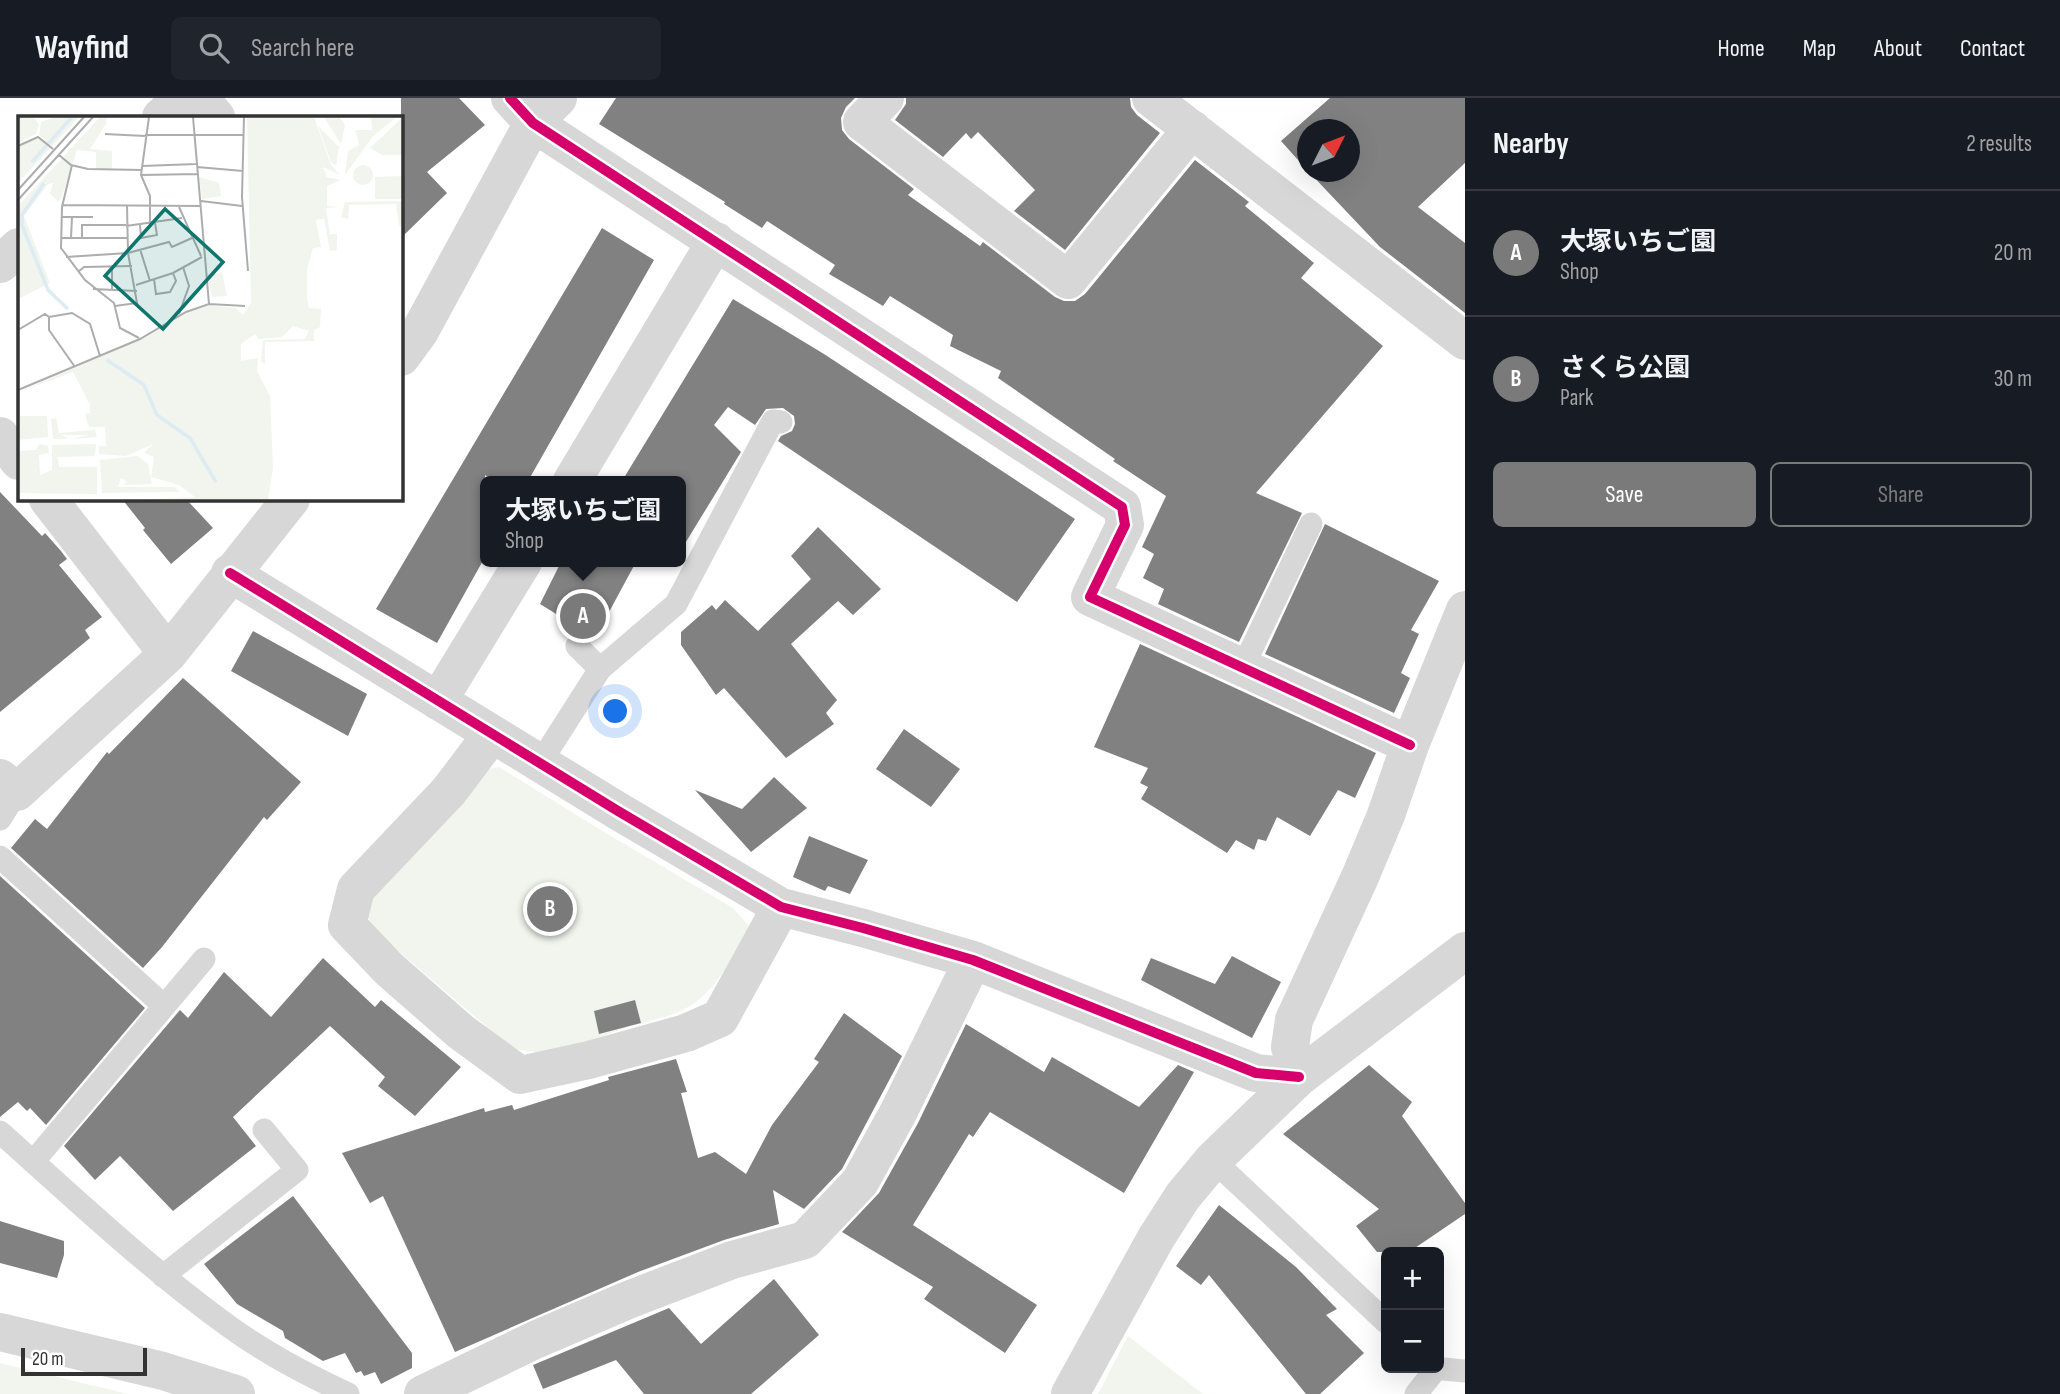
<!DOCTYPE html>
<html lang="en">
<head>
<meta charset="utf-8">
<style>
	:root { --surface:#171b24; --page:#20242c; --text:#f1f3f6; --muted:#9ea1a6; --line:#363941; --accent:#7a7a7a }
	body { margin:0; font-family:"Sofia Sans Condensed","Noto Sans JP",sans-serif; background:var(--page); color:var(--text) }
	.controls { position:absolute; right:21px; bottom:21px; display:grid; overflow:hidden; border-radius:10px; box-shadow:0 7px 28px #0002 }
	.controls button { width:63px; height:63px; display:grid; place-items:center; padding:0; border:0; border-bottom:2px solid var(--line); background:var(--surface); color:var(--text); font:35px sans-serif }
	.compass { position:absolute; left:1297px; top:21px; width:63px; height:63px; border-radius:50%; background:var(--surface); box-shadow:0 7px 28px #0002; rotate:48deg }
	.scale { position:absolute; left:21px; bottom:18px; width:126px; box-sizing:border-box; padding-left:7px; border:4px solid #333; border-top:0; font-size:19px; line-height:24px; white-space:nowrap; color:#333; -webkit-text-stroke:5px #fff; paint-order:stroke }
	.you { position:absolute; left:616px; top:614px; width:24px; height:24px; margin:-18px; border:5px solid #fff; border-radius:50%; background:#1a73e8; box-shadow:0 0 0 10px #1a73e833 }
	.badge { display:grid; place-items:center; width:46px; height:46px; border-radius:50%; background:var(--accent); color:#fff; font-size:23px; font-weight:700 }
	.pin { position:absolute; translate:-50% -50%; border:4px solid #fff; box-shadow:0 2px 7px #0006 }
	.popup { position:absolute; left:480px; top:378px; width:206px; height:91px; box-sizing:border-box; display:grid; place-content:center; border-radius:10px; background:var(--surface); filter:drop-shadow(0 2px 5px #0005); font-size:23px; white-space:nowrap; color:var(--muted) }
	.popup b { font-size:26px; color:var(--text) }
	.popup::after { content:''; position:absolute; left:50%; top:100%; margin-left:-14px; border:14px solid transparent; border-top-color:var(--surface) }
	.list { margin:0; padding:0; list-style:none }
	h2 { display:flex; justify-content:space-between; align-items:center; height:91px; margin:0; padding:0 28px; font-size:30px }
	h2 small { font-size:23px; font-weight:400; color:var(--muted) }
	.list li { display:grid; grid-template-columns:46px 1fr auto; gap:21px; align-items:center; box-sizing:border-box; height:126px; padding:0 28px; border-top:2px solid var(--line) }
	.list b { display:block; font-size:26px; white-space:nowrap }
	.list p { margin:0; font-size:23px; white-space:nowrap; color:var(--muted) }
	.list em { font-size:23px; font-style:normal; color:var(--muted) }
	.actions { display:flex; gap:14px; padding:21px 28px }
	.actions a { flex:1; padding:16px 0; border:2px solid var(--accent); border-radius:10px; text-align:center; font-size:24px; color:var(--accent) }
	.actions .main { background:var(--accent); color:#fff }
	.icon { flex:none; width:38px; height:38px; fill:none; stroke:currentColor; stroke-width:2; stroke-linecap:round; stroke-linejoin:round }
	.map { position:relative; flex:none; width:1465px; height:1296px; overflow:hidden }
	header { display:flex; align-items:center; gap:42px; box-sizing:border-box; height:98px; padding:0 35px; background:var(--surface); border-bottom:2px solid var(--line) }
	header strong { font-size:33px }
	nav { display:flex; gap:38px; margin-inline-start:auto; font-size:24px }
	.search { width:490px; height:63px; background:var(--page); display:flex; align-items:center; gap:18px; box-sizing:border-box; padding:0 24px; border-radius:10px; color:var(--muted); font-size:26px }
	main { display:flex }
	aside { flex:1; background:var(--surface) }
	.map>svg:first-child { display:block }
	.green { fill:#f1f5ed }
	.building { fill:#818181 }
	.lines { fill:none; stroke-linecap:round; stroke-linejoin:round }
	.service { stroke:#d7d7d7; stroke-width:23 }
	.minor { stroke:#d7d7d7; stroke-width:38 }
	.tertiary { stroke:#d7d7d7; stroke-width:38 }
	.cycleway-casing { stroke:#fff; stroke-width:15 }
	.cycleway { stroke:#d6006c; stroke-width:10 }
	.inset-river { fill:none; stroke:#ddebf3; stroke-width:3.5 }
	.inset-road { fill:none; stroke:#adadad; stroke-width:2 }
	.view { fill:#0f766e; fill-opacity:0.15; stroke:#0f766e; stroke-width:3.5 }
	.inset-edge { fill:none; stroke:#333; stroke-width:3.5 }
</style>
</head>
<body>
<header>
<strong>Wayfind</strong>
<div class="search"><svg class="icon" aria-label="search" viewBox="0 0 24 24"><circle cx="10" cy="10" r="6"/><path d="M15 15l6 6"/></svg>Search here</div>
<nav><a>Home</a><a>Map</a><a>About</a><a>Contact</a></nav>
</header>
<main>
<div class="map">
<svg width="1465" height="1296" viewBox="0 0 1465 1296">
	<rect width="100%" height="100%" fill="#fff"/>
	<path class="green" d="M 499,669 L 599,731 L 733,810 L 749,828 C 735,855 722,883 697,903 C 677,919 652,921 628,929 C 604,937 580,948 556,953 C 542,956 528,953 513,951 L 371,830 L 366,812 L 369,799 L 484,672 Z
		M 1128,1238 L 1203,1296 L 1098,1296 Z
		M 0,1265 L 128,1296 L 0,1296 Z"/>
	<path class="building" d="M 401,0 L 459,0 L 485,27 L 427,74 L 447,95 L 401,140 Z
		M 616,0 L 855,0 L 846,9 L 841,20 L 842,32 L 849,41 L 914,91 L 908,97 L 980,148 L 983,144 L 1055,199 L 1064,203 L 1075,203 L 1085,196 L 1195,62 L 1249,104 L 1245,108 L 1314,165 L 1301,180 L 1383,248 L 1256,395 L 1302,415 L 1239,544 L 1158,506 L 1164,491 L 1143,480 L 1154,456 L 1142,449 L 1166,398 L 1113,363 L 1115,361 L 998,280 L 1001,273 L 950,248 L 953,237 L 890,198 L 883,208 L 853,190 L 829,176 L 835,167 L 767,123 L 762,130 L 724,106 L 725,104 L 599,26 Z
		M 906,0 L 1130,0 L 1131,9 L 1137,17 L 1160,35 L 1065,152 L 1014,113 L 1035,92 L 978,34 L 971,41 L 966,35 L 943,59 L 895,22 L 906,6 Z
		M 1330,0 L 1465,0 L 1465,65 L 1418,109 L 1465,145 L 1465,215 L 1380,149 L 1309,74 L 1349,74 L 1349,32 L 1307,32 L 1307,72 L 1281,43 Z
		M 602,130 L 654,162 L 528,383 L 495,383 L 485,377 L 485,459 L 437,545 L 376,511 Z
		M 733,201 L 824,256 L 1075,421 L 1017,504 L 778,343 L 781,338 L 792,333 L 795,326 L 794,318 L 783,310 L 766,311 L 755,327 L 728,309 L 714,327 L 741,354 L 681,452 L 681,383 L 622,383 Z
		M 0,394 L 42,438 L 45,435 L 61,453 L 67,461 L 59,467 L 102,519 L 85,532 L 90,540 L 0,614 Z
		M 122,401 L 186,401 L 213,430 L 171,466 L 143,432 L 145,430 Z
		M 1325,426 L 1439,483 L 1411,532 L 1419,536 L 1401,575 L 1410,580 L 1394,615 L 1265,556 Z
		M 818,429 L 881,491 L 853,517 L 838,503 L 791,546 L 837,602 L 826,615 L 834,626 L 786,660 L 724,590 L 716,597 L 681,547 L 681,534 L 712,507 L 716,512 L 725,502 L 758,533 L 811,481 L 791,458 Z
		M 561,464 L 636,464 L 595,540 L 540,506 Z
		M 253,533 L 367,596 L 348,638 L 231,573 Z
		M 1140,546 L 1376,655 L 1355,700 L 1338,692 L 1310,738 L 1277,719 L 1266,743 L 1258,741 L 1254,752 L 1236,742 L 1227,755 L 1141,701 L 1148,689 L 1140,685 L 1148,670 L 1094,649 Z
		M 183,580 L 301,684 L 267,722 L 264,719 L 162,849 L 143,870 L 11,750 L 35,721 L 47,731 L 107,654 L 109,656 Z
		M 904,631 L 960,671 L 931,709 L 876,671 Z
		M 774,679 L 807,710 L 751,754 L 695,692 L 742,711 Z
		M 809,738 L 868,762 L 850,796 L 828,788 L 825,793 L 793,779 Z
		M 0,778 L 145,910 L 46,1027 L 30,1010 L 27,1013 L 18,1004 L 0,1019 Z
		M 1232,858 L 1281,884 L 1252,940 L 1141,882 L 1151,860 L 1215,886 Z
		M 323,860 L 375,909 L 381,902 L 461,969 L 415,1018 L 378,988 L 385,979 L 330,928 L 233,1019 L 256,1048 L 173,1113 L 120,1058 L 95,1082 L 64,1048 L 180,912 L 188,920 L 224,874 L 271,919 Z
		M 635,902 L 641,925 L 599,936 L 594,913 Z
		M 844,915 L 902,958 L 842,1071 L 804,1111 L 773,1092 L 779,1126 L 724,1142 L 638,1174 L 455,1254 L 383,1098 L 370,1105 L 342,1055 L 484,1010 L 485,1014 L 512,1007 L 514,1012 L 609,982 L 608,979 L 676,961 L 687,994 L 681,995 L 698,1060 L 715,1054 L 746,1076 L 772,1027 L 819,964 L 814,961 Z
		M 966,926 L 1044,974 L 1052,959 L 1139,1009 L 1178,967 L 1194,974 L 1124,1095 L 990,1014 L 973,1039 L 969,1036 L 913,1127 L 1037,1207 L 1005,1255 L 924,1201 L 933,1189 L 842,1134 L 879,1095 L 918,1025 Z
		M 1369,967 L 1412,1004 L 1402,1018 L 1465,1105 L 1465,1116 L 1409,1154 L 1377,1154 L 1356,1128 L 1379,1111 L 1283,1036 Z
		M 293,1098 L 412,1255 L 412,1270 L 381,1286 L 375,1274 L 364,1278 L 361,1273 L 356,1275 L 345,1255 L 323,1263 L 285,1240 L 283,1233 L 237,1206 L 204,1166 Z
		M 1219,1107 L 1296,1169 L 1337,1211 L 1326,1217 L 1364,1255 L 1320,1296 L 1306,1296 L 1209,1177 L 1201,1187 L 1176,1168 Z
		M 0,1123 L 64,1143 L 64,1157 L 57,1180 L 0,1165 Z
		M 774,1181 L 819,1237 L 751,1296 L 644,1296 L 616,1262 L 543,1291 L 533,1267 L 669,1210 L 701,1246 Z"/>
	<g class="lines">
		<path class="service" d="M 1243,569 L 1311,426
			M 600,571 L 676,506 L 773,323 L 781,324
			M 540,665 L 600,571 L 577,548
			M 0,721 L 17,694
			M 0,759 L 164,908
			M 0,1034 C 74,1100 147,1169 227,1227 C 265,1255 306,1276 348,1296
			M 1213,1062 L 1386,1224
			M 33,1064 L 204,861
			M 163,1178 L 297,1072 L 264,1032
			M 1433,1270 L 1465,1273
			M 1416,1296 L 1435,1272"/>
		<path class="minor" d="M 200,0 L 216,19
			M 510,0 L 533,25 L 1122,409 L 1125,427 L 1090,499 L 1410,647
			M 885,0 L 862,24 L 1068,182 L 1192,31
			M 1151,0 L 1465,243
			M 161,19 L 182,0
			M 0,166 L 19,149
			M 401,259 L 420,233 L 533,25 L 558,0
			M 0,338 L 19,363
			M 572,383 L 716,143
			M 48,401 L 168,556
			M 230,475 L 618,713 L 781,809 L 863,830 L 973,862 L 1256,975 L 1299,979 L 1290,949 L 1294,922 L 1360,779 L 1386,717 L 1410,647 L 1465,512
			M 438,603 L 523,464
			M 492,636 L 449,693 L 356,791 L 347,827 L 389,871 L 461,934 L 520,977 L 589,962 L 686,935 L 720,920 L 781,809
			M 0,680 L 17,694 L 168,556 L 291,401
			M 423,1296 L 535,1242 L 628,1202 L 732,1162 L 805,1142 L 860,1084 L 898,1015 L 973,862"/>
		<path class="tertiary" d="M 0,1234 L 163,1273 L 236,1296
			M 1070,1296 L 1156,1140 L 1183,1098 L 1213,1062 L 1299,979 L 1465,853"/>
		<defs>
			<path id="cycleway" d="M 510,0 L 533,25 L 1122,409 L 1125,427 L 1090,499 L 1410,647
				M 230,475 L 618,713 L 781,809 L 863,830 L 973,862 L 1256,975 L 1299,979"/>
		</defs>
		<use href="#cycleway" class="cycleway-casing"/>
		<use href="#cycleway" class="cycleway"/>
	</g>
	<g transform="translate(18 18)">
		<rect width="385" height="385" fill="#fff"/>
		<path d="M 0,1 L 16,1 L 21,9 L 18,18 L 0,27 ZM 37,1 L 61,1 L 0,67 L 0,31 L 17,23 L 27,24 L 21,19 L 23,6 ZM 82,1 L 89,1 L 88,8 L 72,33 L 94,35 L 94,54 L 78,53 L 78,36 L 59,34 L 43,83 L 40,86 L 32,77 L 35,67 L 30,68 L 6,100 L 32,167 L 0,183 L 0,90 ZM 229,1 L 296,1 L 313,49 L 322,59 L 305,51 L 309,61 L 323,64 L 309,70 L 309,90 L 321,91 L 308,92 L 312,118 L 319,118 L 319,134 L 312,135 L 306,103 L 298,104 L 303,131 L 295,132 L 289,153 L 289,183 L 291,192 L 303,193 L 302,211 L 296,214 L 296,225 L 247,226 L 247,249 L 243,245 L 245,224 L 287,223 L 291,215 L 275,210 L 264,221 L 241,223 L 237,218 L 223,228 L 223,245 L 240,242 L 239,255 L 252,280 L 255,352 L 250,384 L 118,384 L 177,381 L 161,369 L 133,361 L 136,341 L 126,337 L 135,328 L 108,340 L 81,338 L 81,330 L 88,330 L 87,311 L 71,311 L 67,298 L 60,299 L 72,297 L 72,289 L 55,256 L 0,276 L 127,222 L 168,197 L 192,189 L 218,192 L 225,199 L 233,187 ZM 306,1 L 321,1 L 327,9 L 323,28 ZM 353,1 L 379,1 L 355,20 L 327,59 L 330,35 L 341,29 L 337,14 L 354,14 ZM 385,1 L 385,39 L 364,39 L 352,32 ZM 300,10 L 321,31 L 318,50 L 313,46 ZM335 59a10 10 0 1 1 20 0a10 10 0 1 1-20 0ZM 385,60 L 385,83 L 357,83 L 357,61 ZM 181,61 L 201,67 L 203,80 L 184,83 ZM 385,85 L 385,110 L 381,110 L 378,88 L 331,89 L 330,103 L 323,101 L 327,86 ZM 204,156 L 209,180 L 194,181 L 189,159 ZM 0,300 L 29,300 L 30,321 L 0,324 ZM 38,302 L 41,317 L 77,314 L 79,321 L 53,323 L 70,319 L 44,319 L 50,323 L 35,323 L 33,303 ZM 21,328 L 30,330 L 31,337 L 21,339 L 22,359 L 34,354 L 34,329 L 78,328 L 77,340 L 40,341 L 41,351 L 79,351 L 79,378 L 0,377 L 0,335 L 18,334 ZM 120,340 L 130,348 L 134,368 L 106,369 L 109,366 L 103,362 L 100,371 L 157,371 L 162,376 L 84,377 L 82,344 Z" fill="#f1f5ed"/>
		<path class="inset-river" d="M 14,46 L 54,1M 26,67 L 4,99 L 4,109 L 30,174 L 50,193M 89,244 L 126,269 L 139,299 L 172,322 L 198,366"/>
		<path class="inset-road" d="M 131,1 L 123,59 L 132,80 L 132,108M 175,1 L 191,188M 226,1 L 224,81 L 230,155M 87,18 L 127,20M 127,19 L 226,19M 0,30 L 20,21 L 35,33M 41,39 L 53,49 L 70,53 L 124,54M 54,49 L 44,91 L 43,132 L 67,164 L 96,187 L 102,212 L 121,222M 124,50 L 178,48M 179,51 L 225,55M 123,59 L 180,58M 0,74 L 66,1M 0,84 L 75,1M 183,85 L 224,90M 45,89 L 183,90M 161,91 L 183,140M 44,101 L 75,101M 122,109 L 123,122 L 139,119 L 137,107M 108,110 L 164,102M 43,122 L 109,122M 53,122 L 54,101M 64,122 L 64,109 L 108,109M 122,133 L 132,165M 48,141 L 110,137 L 151,126 L 154,131 L 174,122M 94,151 L 94,173M 60,156 L 66,151 L 114,150M 136,163 L 138,178 L 152,176 L 158,165 L 155,157M 118,169 L 155,157 L 184,141M 75,173 L 119,175M 97,190 L 119,187 L 110,137 L 109,89M 161,198 L 171,170 L 165,151M 31,201 L 31,214 L 57,251M 0,214 L 27,198 L 31,201 L 54,197 L 72,208 L 82,240M 0,274 L 122,223 L 168,196 L 191,188 L 227,190"/>
		<path class="view" d="M 147,93 L 205,146 L 145,213 L 87,160 Z"/>
		<rect width="385" height="385" class="inset-edge"/>
	</g>
</svg>
<div class="controls">
<button>+</button>
<button>−</button>
</div>
<svg class="compass" viewBox="-18 -18 36 36"><path d="M0-13l5 13h-10z" fill="#e53935"/><path d="M0 13l5-13h-10z" fill="#9ea1a6"/></svg>
<div class="scale">20 m</div>
<div class="you"></div>
<div class="pin badge" style="left:583px;top:518px">A</div>
<div class="popup"><b>大塚いちご園</b>Shop</div>
<div class="pin badge" style="left:550px;top:811px">B</div>
</div>
<aside>
<h2>Nearby<small>2 results</small></h2>
<ul class="list">
<li><span class="badge">A</span><div><b>大塚いちご園</b><p>Shop</p></div><em>20 m</em></li>
<li><span class="badge">B</span><div><b>さくら公園</b><p>Park</p></div><em>30 m</em></li>
</ul>
<div class="actions"><a class="main">Save</a><a>Share</a></div>
</aside>
</main>
</body>
</html>
